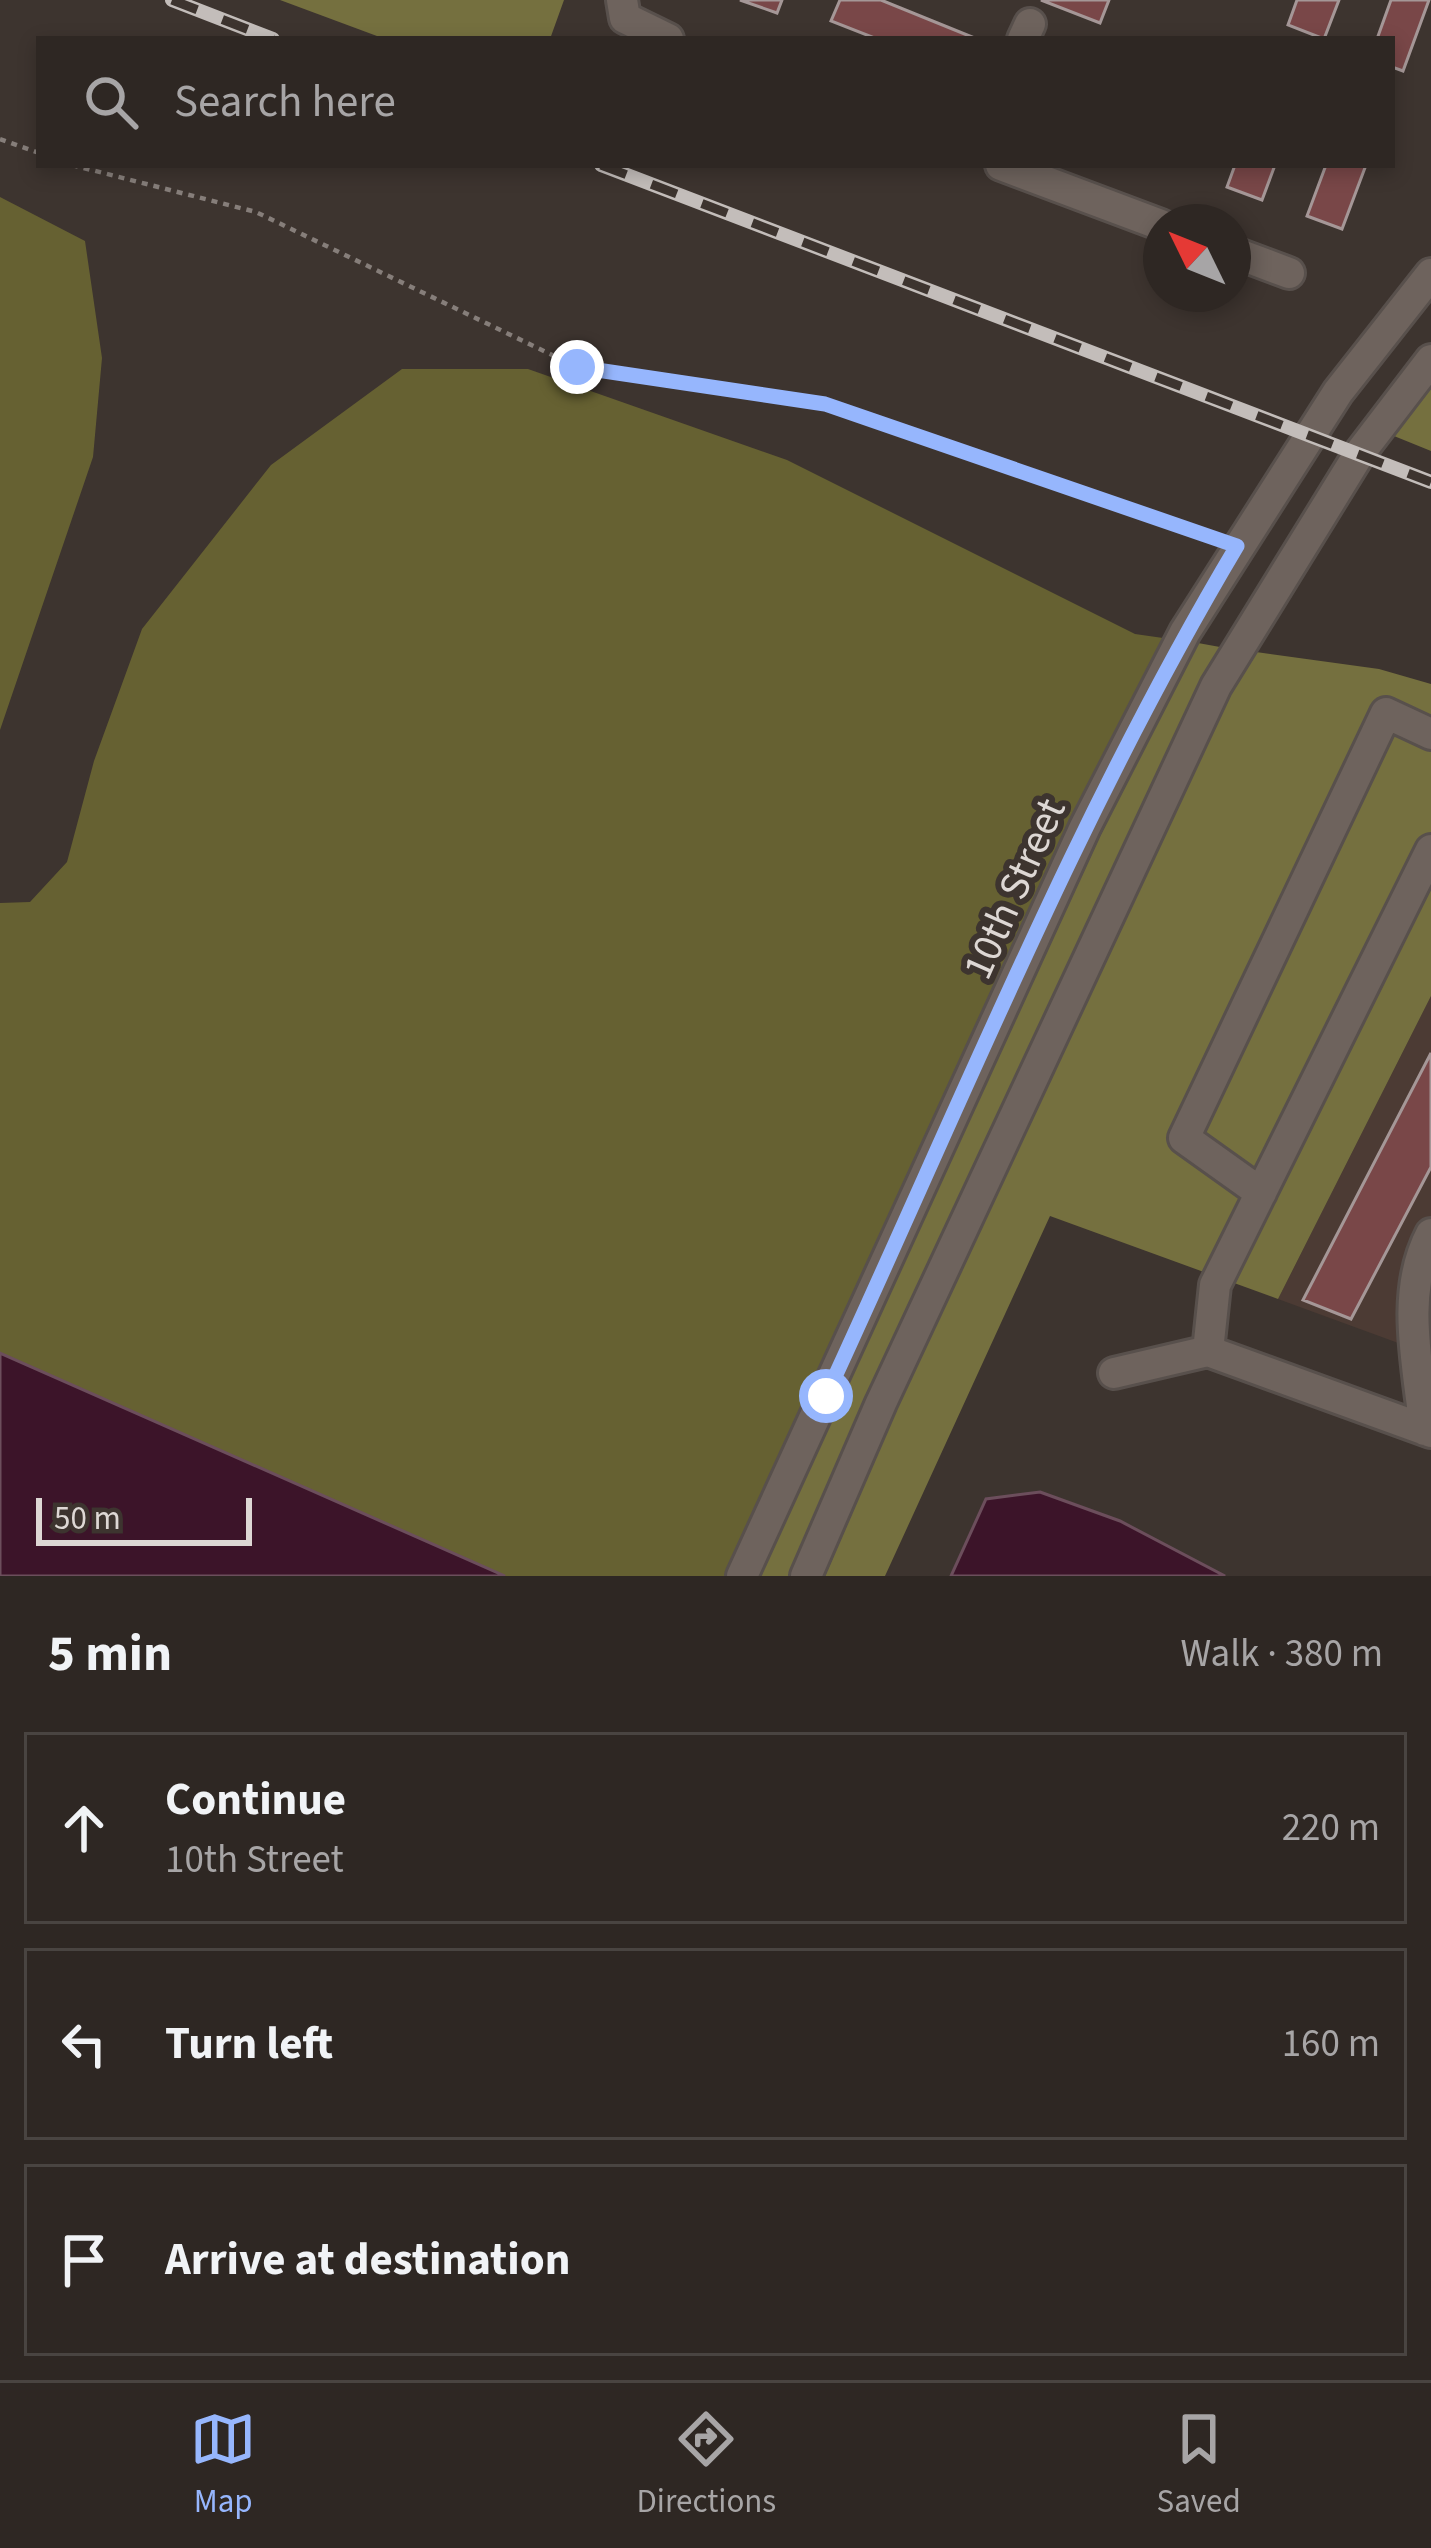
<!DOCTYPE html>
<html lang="en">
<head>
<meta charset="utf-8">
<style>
	:root { --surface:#2e2723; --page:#362f2b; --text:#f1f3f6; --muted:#a7a5a6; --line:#494441; --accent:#96b6fd }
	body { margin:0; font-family:"Source Sans 3",sans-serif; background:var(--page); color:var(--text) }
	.compass { position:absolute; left:1143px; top:204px; width:108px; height:108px; border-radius:50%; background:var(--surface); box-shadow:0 6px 18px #0003; rotate:313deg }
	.scale { position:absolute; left:36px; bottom:30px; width:216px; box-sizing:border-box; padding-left:12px; border:6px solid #ddd7d4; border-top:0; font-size:33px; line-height:42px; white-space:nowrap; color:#ddd7d4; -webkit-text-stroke:9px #3d342f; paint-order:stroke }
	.stop { position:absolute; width:36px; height:36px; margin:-27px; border:9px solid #96b6fd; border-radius:50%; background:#fff }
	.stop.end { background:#96b6fd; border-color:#fff; box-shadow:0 3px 12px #0008 }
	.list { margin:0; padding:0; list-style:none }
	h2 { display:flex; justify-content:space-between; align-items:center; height:156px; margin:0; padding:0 48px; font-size:51px }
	h2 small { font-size:39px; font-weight:400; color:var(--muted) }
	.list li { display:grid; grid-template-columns:78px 1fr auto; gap:36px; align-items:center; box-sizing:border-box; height:192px; margin:0 24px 24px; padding:0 24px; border:3px solid var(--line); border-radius:0px }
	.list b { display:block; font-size:45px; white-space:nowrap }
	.list p { margin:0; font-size:39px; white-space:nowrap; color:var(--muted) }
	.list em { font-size:39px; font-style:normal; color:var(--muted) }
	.icon { flex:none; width:66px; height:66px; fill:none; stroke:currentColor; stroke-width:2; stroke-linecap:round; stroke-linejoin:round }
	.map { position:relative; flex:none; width:1431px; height:1576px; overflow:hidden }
	.search { position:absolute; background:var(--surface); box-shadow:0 6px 18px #0003; left:36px; right:36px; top:36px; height:132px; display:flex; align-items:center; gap:30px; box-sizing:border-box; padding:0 42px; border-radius:0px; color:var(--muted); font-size:45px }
	.sheet { height:804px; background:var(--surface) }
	nav { display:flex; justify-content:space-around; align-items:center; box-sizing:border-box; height:168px; border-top:3px solid var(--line); background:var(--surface); font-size:33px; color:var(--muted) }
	nav a { display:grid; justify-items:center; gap:6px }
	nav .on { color:var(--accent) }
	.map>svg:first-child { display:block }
	.built { fill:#4c3b34 }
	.green { fill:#666132 }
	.forest { fill:#75703f }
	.water { fill:#3c1429; stroke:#6c4e5c; stroke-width:3 }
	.building { fill:#794748; stroke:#a59797; stroke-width:3 }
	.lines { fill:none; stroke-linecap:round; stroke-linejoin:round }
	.minor-casing { stroke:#58504c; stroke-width:36 }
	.path { stroke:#867e7a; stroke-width:4.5; stroke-dasharray:6 6; stroke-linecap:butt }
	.minor { stroke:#6e635d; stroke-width:30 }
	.rail-casing { stroke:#c3bdba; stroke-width:14 }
	.rail { stroke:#3d342f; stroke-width:9; stroke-dasharray:27; stroke-linecap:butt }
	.route { stroke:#96b6fd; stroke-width:15 }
	.labels { text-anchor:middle; stroke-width:12; stroke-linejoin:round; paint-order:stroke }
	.street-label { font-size:42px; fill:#ddd7d4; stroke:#3d342f }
</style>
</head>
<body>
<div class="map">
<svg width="1431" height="1576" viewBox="0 0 1431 1576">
	<rect width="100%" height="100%" fill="#3d342f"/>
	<path class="built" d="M 1431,996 L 1431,1355 L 1278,1299 Z"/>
	<path class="green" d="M 0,197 L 85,241 L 102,358 L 93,457 L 0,730 Z
		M 402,369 L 528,369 L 787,460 L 1135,634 L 1163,638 L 1070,820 L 724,1576 L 505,1576 L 0,1353 L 0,903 L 30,902 L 67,862 L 94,761 L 142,629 L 271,465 Z"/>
	<path class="forest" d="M 280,0 L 564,0 L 550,39 L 385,39 Z
		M 1431,387 L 1431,451 L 1394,436 Z
		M 1198,643 L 1220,647 L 873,1381 L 788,1576 L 760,1576 L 1100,836 Z
		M 1256,652 L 1379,669 L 1431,684 L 1431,996 L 1278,1299 L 1050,1216 L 885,1576 L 825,1576 L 896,1411 L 1230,695 Z"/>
	<path class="water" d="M 0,1353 L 505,1576 L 0,1576 Z
		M 1040,1492 L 1120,1521 L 1225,1576 L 951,1576 L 986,1499 Z"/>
	<path class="building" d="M 740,0 L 782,0 L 777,13 Z
		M 840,0 L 881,0 L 977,39 L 877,39 L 831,21 Z
		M 1041,0 L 1109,0 L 1100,23 Z
		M 1297,0 L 1339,0 L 1324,39 L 1288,25 Z
		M 1391,0 L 1429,0 L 1403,71 L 1392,67 L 1392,39 L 1377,39 Z
		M 1235,165 L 1275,165 L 1262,200 L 1227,187 Z
		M 1326,165 L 1366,165 L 1342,229 L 1307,216 Z
		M 1431,1053 L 1431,1167 L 1351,1319 L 1303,1300 Z"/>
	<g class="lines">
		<defs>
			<path id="minor" d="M 622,0 L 625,18 L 668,39
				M 1023,39 L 1030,24
				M 1001,165 L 1161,225
				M 1233,252 L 1289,273
				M 1261,1193 L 1184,1138 L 1386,713 L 1431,734
				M 1208,1351 L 1215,1285 L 1431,850
				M 1114,1373 L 1208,1351 L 1431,1432
				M 1425,1430 C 1418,1365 1400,1293 1431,1234
				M 742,1576 L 1085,827 L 1185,632 L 1338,392 L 1431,274
				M 806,1576 L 881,1403 L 1216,686 L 1359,454 L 1431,360"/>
		</defs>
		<use href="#minor" class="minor-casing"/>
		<path class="path" d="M 0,139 L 39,153
			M 72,165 L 256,212 L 577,367 L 825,404 L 1212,535"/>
		<use href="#minor" class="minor"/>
		<defs>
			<path id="rail" d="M 172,0 L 273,39
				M 601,165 L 1431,482"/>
		</defs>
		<use href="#rail" class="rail-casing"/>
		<use href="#rail" class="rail"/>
	</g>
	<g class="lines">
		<path class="route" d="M 577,367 L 825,404 L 1237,546 C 1076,816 958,1111 826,1396"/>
	</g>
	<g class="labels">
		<g class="street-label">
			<text transform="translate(1013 888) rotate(-66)" y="15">10th Street</text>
		</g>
	</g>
</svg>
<svg class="compass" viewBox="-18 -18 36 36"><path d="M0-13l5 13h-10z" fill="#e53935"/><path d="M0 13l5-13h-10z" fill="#a7a5a6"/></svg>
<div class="scale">50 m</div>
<div class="stop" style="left:826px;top:1396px"></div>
<div class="stop end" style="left:577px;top:367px"></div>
<div class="search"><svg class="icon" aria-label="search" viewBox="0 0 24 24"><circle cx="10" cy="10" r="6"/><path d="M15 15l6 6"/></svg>Search here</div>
</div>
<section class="sheet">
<h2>5 min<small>Walk · 380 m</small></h2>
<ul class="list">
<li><svg class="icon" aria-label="ahead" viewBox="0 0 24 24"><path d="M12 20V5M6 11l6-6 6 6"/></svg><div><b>Continue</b><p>10th Street</p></div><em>220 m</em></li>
<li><svg class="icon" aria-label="left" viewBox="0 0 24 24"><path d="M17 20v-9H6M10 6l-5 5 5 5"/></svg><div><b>Turn left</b></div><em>160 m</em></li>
<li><svg class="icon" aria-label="arrive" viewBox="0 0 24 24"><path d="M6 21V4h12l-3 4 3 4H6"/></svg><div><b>Arrive at destination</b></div></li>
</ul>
</section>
<nav>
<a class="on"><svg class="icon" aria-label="map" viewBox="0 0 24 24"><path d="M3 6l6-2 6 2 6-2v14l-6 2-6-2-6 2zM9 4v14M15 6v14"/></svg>Map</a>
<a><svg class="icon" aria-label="directions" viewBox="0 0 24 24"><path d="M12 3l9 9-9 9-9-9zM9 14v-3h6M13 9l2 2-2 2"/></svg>Directions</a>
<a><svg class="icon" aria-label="saved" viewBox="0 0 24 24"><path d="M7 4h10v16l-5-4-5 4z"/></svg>Saved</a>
</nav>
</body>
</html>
